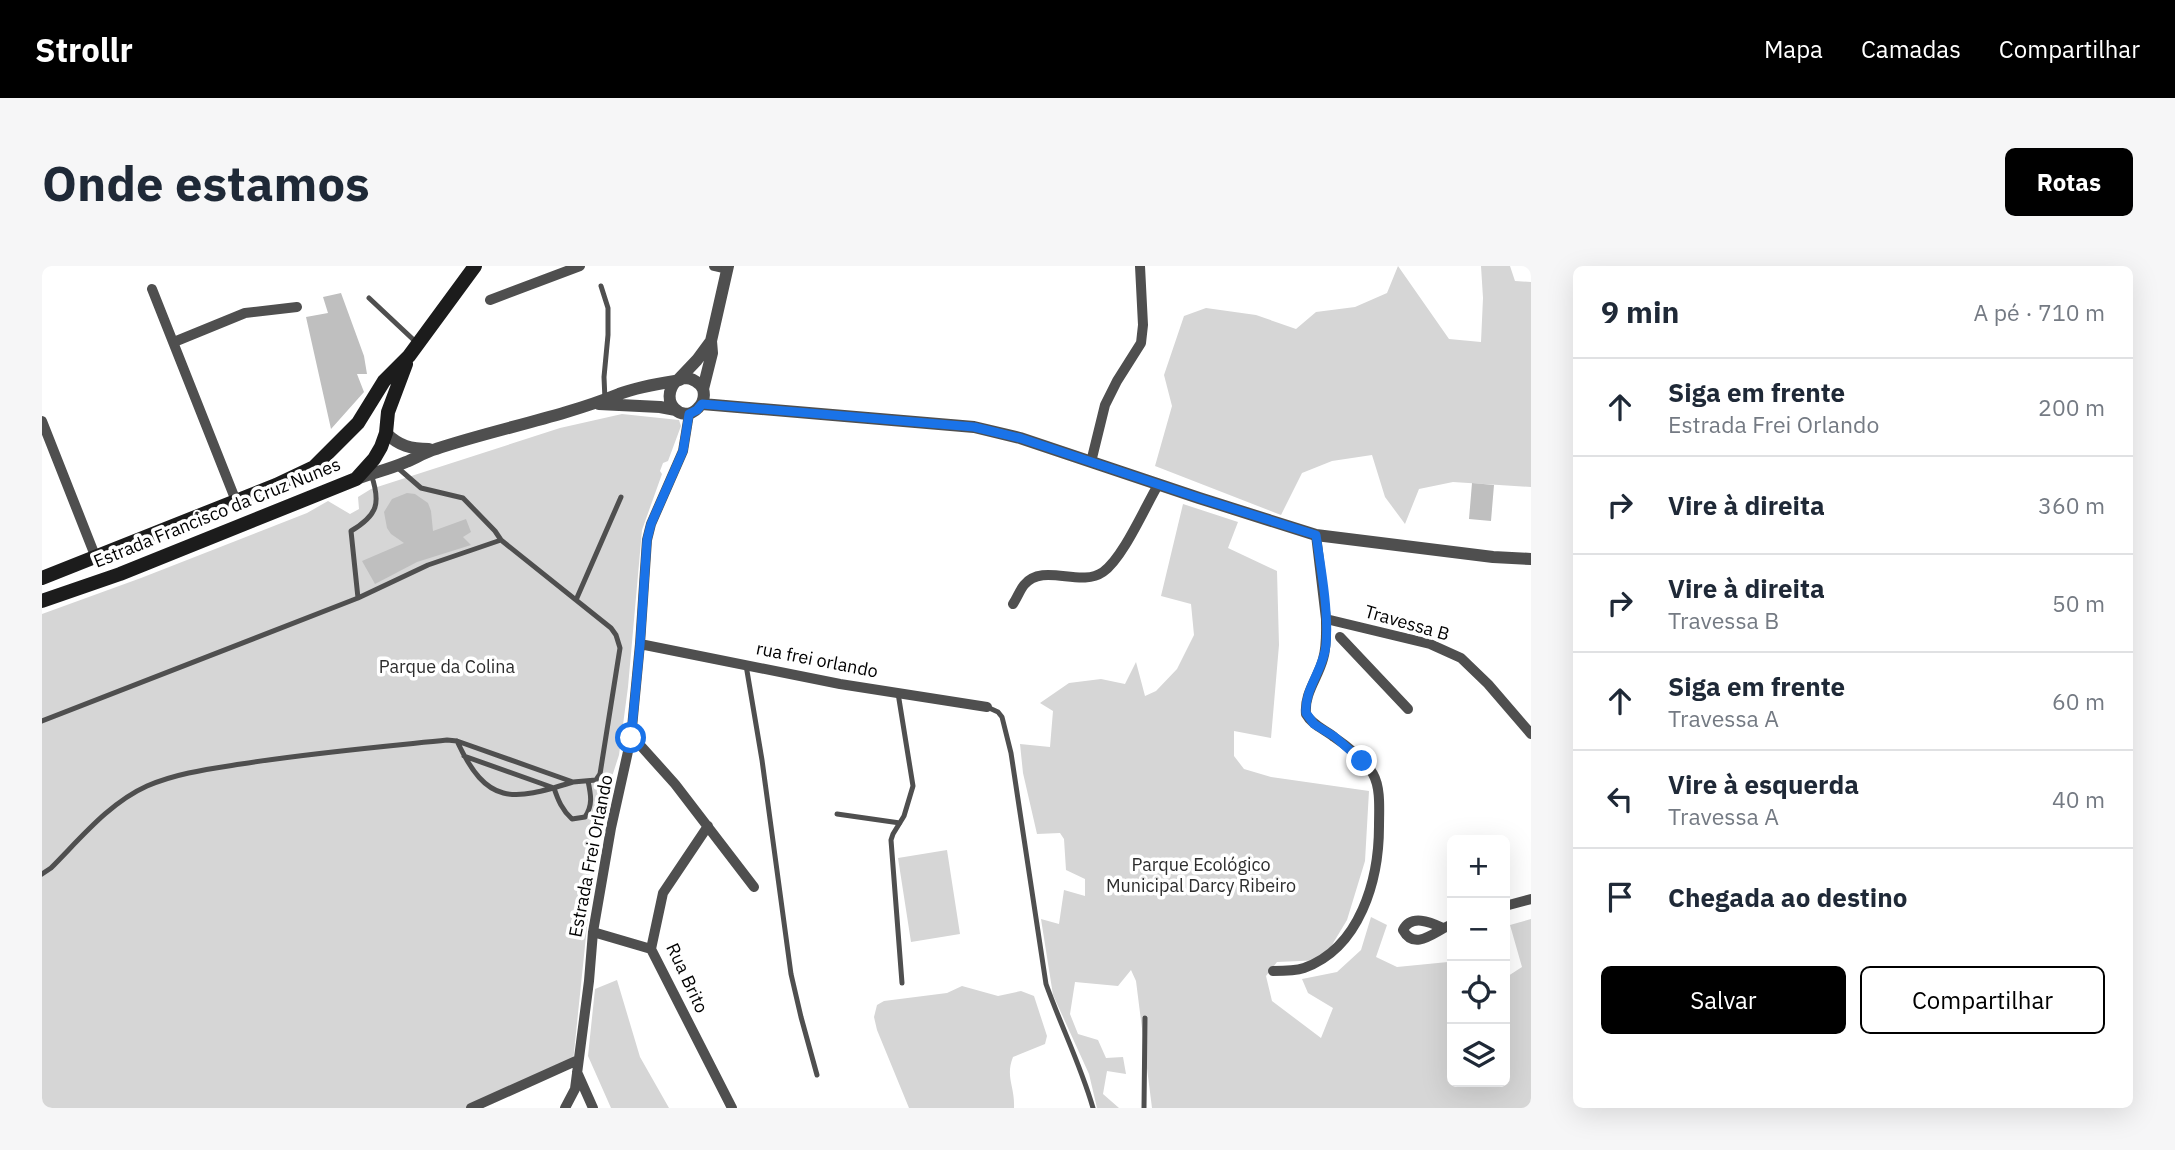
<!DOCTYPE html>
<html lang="pt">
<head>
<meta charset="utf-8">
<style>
	:root { --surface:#fff; --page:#f6f6f7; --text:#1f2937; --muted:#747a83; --line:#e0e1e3; --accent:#000 }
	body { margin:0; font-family:"IBM Plex Sans",sans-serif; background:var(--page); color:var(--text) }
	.controls { position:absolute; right:21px; bottom:21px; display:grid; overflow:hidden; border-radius:10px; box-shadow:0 7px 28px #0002 }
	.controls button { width:63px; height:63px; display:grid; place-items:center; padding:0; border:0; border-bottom:2px solid var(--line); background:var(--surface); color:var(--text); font:35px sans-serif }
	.stop { position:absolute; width:21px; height:21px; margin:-16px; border:5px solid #1a73e8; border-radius:50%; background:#fff }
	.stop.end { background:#1a73e8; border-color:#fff; box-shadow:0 2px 7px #0008 }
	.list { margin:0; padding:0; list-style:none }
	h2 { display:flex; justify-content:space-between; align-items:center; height:91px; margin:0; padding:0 28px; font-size:30px }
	h2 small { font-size:23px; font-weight:400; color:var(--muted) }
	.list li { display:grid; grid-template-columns:46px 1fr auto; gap:21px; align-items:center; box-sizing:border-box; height:98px; padding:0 28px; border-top:2px solid var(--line) }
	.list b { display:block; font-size:26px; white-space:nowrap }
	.list p { margin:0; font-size:23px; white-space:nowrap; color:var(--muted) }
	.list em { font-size:23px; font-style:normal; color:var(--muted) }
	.actions { display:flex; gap:14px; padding:21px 28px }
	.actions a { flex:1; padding:16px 0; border:2px solid var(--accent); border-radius:10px; text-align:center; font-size:24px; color:var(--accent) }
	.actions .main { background:var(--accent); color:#fff }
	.icon { flex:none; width:38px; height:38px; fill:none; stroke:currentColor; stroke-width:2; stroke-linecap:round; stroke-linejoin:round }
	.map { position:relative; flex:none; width:1489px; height:842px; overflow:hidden; border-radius:10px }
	header { display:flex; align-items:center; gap:42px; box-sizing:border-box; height:98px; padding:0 35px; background:var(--accent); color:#fff }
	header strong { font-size:33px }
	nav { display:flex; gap:38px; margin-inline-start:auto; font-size:24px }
	.intro { display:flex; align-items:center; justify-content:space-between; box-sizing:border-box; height:168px; padding:0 42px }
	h1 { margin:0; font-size:49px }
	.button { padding:18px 32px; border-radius:10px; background:var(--accent); color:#fff; font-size:24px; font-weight:700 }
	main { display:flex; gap:42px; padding:0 42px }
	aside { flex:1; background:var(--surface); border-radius:10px; box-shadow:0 7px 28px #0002 }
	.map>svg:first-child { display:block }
	.green { fill:#d6d6d6 }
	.building { fill:#bfbfbf }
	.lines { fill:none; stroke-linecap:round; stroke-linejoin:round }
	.service { stroke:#4f4f4f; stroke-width:5 }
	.minor { stroke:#4f4f4f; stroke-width:10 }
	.tertiary { stroke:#4f4f4f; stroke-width:12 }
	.secondary { stroke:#1c1c1c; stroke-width:14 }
	.route { stroke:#1a73e8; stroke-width:9 }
	.labels { text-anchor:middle; stroke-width:7; stroke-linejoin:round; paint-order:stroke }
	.street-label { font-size:18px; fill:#000; stroke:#fff }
	.park-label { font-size:18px; fill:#2d2d2d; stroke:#fff }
</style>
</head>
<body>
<header>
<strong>Strollr</strong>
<nav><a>Mapa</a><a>Camadas</a><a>Compartilhar</a></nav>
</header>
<div class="intro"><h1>Onde estamos</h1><a class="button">Rotas</a></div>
<main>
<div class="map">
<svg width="1489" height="842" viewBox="0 0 1489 842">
	<rect width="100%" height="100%" fill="#fff"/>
	<path class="green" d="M 1356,0 L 1407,73 L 1439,76 L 1441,32 L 1439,0 L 1468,0 L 1473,15 L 1489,16 L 1489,221 L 1411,216 L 1377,223 L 1363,258 L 1343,231 L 1330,189 L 1290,195 L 1260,207 L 1239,249 L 1113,200 L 1130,140 L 1122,109 L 1142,50 L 1164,42 L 1214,49 L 1254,63 L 1274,46 L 1313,41 L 1345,27 Z
		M 580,148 L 637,154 L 639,160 L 626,195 L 621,197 L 618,205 L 620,208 L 600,264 L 586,421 L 577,489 L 556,554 L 531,796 L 437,842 L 0,842 L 0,348 L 99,312 L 265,247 L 286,235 L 308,248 L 317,243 L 316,231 L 329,223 L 518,162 Z
		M 1141,238 L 1196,256 L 1186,282 L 1235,305 L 1237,379 L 1229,472 L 1192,465 L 1192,490 L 1202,503 L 1229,511 L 1327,525 L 1323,595 L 1305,654 L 1281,694 L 1235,696 L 1224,710 L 1230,735 L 1279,772 L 1291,742 L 1266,727 L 1260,713 L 1295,706 L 1319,684 L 1329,651 L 1345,659 L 1334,691 L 1355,701 L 1406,696 L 1410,693 L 1410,816 L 1463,816 L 1463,712 L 1480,701 L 1468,659 L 1489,653 L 1489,842 L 1110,842 L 1094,715 L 1089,704 L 1076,720 L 1033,716 L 1028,748 L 1036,768 L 1056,774 L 1064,792 L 1081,791 L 1084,808 L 1065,805 L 1061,828 L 1077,842 L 1055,842 L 1047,808 L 1011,729 L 999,653 L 1017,658 L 1022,624 L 1043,630 L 1043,613 L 1024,604 L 1022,573 L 1018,567 L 995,568 L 981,507 L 978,478 L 1008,481 L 1011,445 L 998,437 L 1027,417 L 1059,413 L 1083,418 L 1094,396 L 1103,430 L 1114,425 L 1135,403 L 1152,369 L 1149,338 L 1119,330 Z
		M 905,584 L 918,668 L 869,676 L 856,592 Z
		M 575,714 L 598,791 L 627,842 L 569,842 L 546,790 L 553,723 Z
		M 920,720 L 956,730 L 979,725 L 992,730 L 1005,770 L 1003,778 L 971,791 C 963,811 973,820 972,842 L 867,842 L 835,764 L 832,751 L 835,739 L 842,735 L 905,727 Z"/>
	<path class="building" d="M 299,27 L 322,90 L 325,108 L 315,108 L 322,126 L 289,163 L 264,51 L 286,47 L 281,31 Z
		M 1430,217 L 1452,219 L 1449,255 L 1427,253 Z
		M 365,227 L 373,228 L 386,237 L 389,245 L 391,265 L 424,253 L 429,266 L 421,271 L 429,279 L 375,296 L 333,318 L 320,295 L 362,277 L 349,268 L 345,262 L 342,246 L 350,233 Z"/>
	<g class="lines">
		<path class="service" d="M 559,20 L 566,42 L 566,69 L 562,111 L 563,134
			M 327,32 L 376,78
			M 316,332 L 386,299 L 459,274
			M 534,334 L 579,231
			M 704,399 L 720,494 L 749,708 L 759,751 L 775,809
			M 856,427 L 871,520 L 862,550 L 851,568 L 849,574 L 860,717
			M 945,441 L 956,446 L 960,451 L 969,487 L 1004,718 C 1019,760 1039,800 1051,842
			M 0,455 L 316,332 L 309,265 C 336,249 339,237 329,208
			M 415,475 C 445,540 470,535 531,516
			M 422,490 L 512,522 C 516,534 520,544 530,553 L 543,551 C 551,539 549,529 546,515
			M 795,548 L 858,557
			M 0,608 L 9,602 C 38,573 67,537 105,520 C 135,507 167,503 199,498 C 267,487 336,481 405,474 L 415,475 L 531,516 L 554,514 L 558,508 L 578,382 L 574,369 L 569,362 L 459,274 L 453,265 L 421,232 L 379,222 L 356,202
			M 1102,842 L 1103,752"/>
		<path class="minor" d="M 672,0 L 685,3
			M 110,23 L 194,235
			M 448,34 L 538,0
			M 132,76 L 203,47 L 255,41
			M 0,155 L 54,292
			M 1049,196 L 1063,139 L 1075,115 L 1099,77 L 1101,59 L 1098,0
			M 1274,269 L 1284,353 L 1388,378 L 1419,392 L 1446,418 L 1489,468
			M 971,338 C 975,332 978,324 982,319 C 1001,296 1038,322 1061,306 C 1081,292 1103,241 1116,219
			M 1298,371 L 1366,443
			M 598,378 L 798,418 L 945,441
			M 589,472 L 598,479 L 633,518 L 712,621
			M 666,560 L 621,627 L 609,683 L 690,842
			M 1463,640 L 1489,633
			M 1401,662 C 1388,656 1369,648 1361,664 C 1373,686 1393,665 1410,658
			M 551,666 L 609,683
			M 1231,705 C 1241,705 1253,705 1262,702 C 1318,682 1337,614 1337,560 C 1337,544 1339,522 1331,508 C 1323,494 1305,480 1292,471 C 1282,463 1270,459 1264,448 C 1262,427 1276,412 1281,393 C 1285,380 1284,367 1284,353
			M 535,806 L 551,842
			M 429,842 L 536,794
			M 523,842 L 533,823 L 547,715 L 551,666 L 569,562 L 589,472 L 598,378 L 605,274 L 609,258 L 641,185 L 647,148"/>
		<path class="tertiary" d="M 636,114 L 655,94 L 669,75 L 686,0
			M 661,123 L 670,87 L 669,75
			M 557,138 L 618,141 L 634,144
			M 660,138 L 932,161 L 978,172 L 1157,232 L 1274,269 L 1451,291 L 1489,293
			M 344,167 C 357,180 369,183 387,183
			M 314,213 C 331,207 348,203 364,196 C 374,192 383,186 394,183 C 454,163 517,152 577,128 C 596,121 614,118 633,115 C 642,114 635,113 643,112 C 650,112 658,117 661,123 C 663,130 661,137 656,142 C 640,159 616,135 634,115"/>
		<path class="secondary" d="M 0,312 L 234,219 L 272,201 L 316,157 L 342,115 L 367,90 L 433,0
			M 0,335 L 78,308 L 314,213 L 332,193 L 339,181 L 344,167 L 346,146 L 364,98"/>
	</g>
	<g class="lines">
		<path class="route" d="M 589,472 L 598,379 L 605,274 L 609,258 L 641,185 L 647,148 L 655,144 L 660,138 L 932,161 L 978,172 L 1157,232 L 1274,269 C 1279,302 1287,346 1284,379 C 1282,403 1262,423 1264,447 L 1272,458 L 1293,471 L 1320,495"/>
	</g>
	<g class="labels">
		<g class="street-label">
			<text transform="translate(175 247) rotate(-22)" y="6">Estrada Francisco da Cruz Nunes</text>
			<text transform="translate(1365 357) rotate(16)" y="6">Travessa B</text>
			<text transform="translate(775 394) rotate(11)" y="6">rua frei orlando</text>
			<text transform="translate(549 590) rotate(-79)" y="6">Estrada Frei Orlando</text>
			<text transform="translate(645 712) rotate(65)" y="6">Rua Brito</text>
		</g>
		<g class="park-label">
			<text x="405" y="407">Parque da Colina</text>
			<text x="1159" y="605">Parque Ecológico<tspan x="1159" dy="21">Municipal Darcy Ribeiro</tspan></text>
		</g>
	</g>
</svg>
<div class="controls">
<button>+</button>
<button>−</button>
<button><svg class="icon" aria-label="locate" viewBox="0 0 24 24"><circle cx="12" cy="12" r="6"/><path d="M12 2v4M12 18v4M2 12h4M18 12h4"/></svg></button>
<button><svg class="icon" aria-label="layers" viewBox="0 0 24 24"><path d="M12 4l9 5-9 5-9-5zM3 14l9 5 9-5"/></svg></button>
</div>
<div class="stop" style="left:589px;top:472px"></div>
<div class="stop end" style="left:1320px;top:495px"></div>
</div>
<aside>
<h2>9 min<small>A pé · 710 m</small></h2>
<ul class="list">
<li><svg class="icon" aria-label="ahead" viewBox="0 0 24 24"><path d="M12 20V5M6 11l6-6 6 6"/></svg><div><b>Siga em frente</b><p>Estrada Frei Orlando</p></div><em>200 m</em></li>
<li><svg class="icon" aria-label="right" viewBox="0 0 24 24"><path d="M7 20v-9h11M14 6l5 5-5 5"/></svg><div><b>Vire à direita</b></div><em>360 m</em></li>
<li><svg class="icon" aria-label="right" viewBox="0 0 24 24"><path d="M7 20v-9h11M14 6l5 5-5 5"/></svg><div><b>Vire à direita</b><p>Travessa B</p></div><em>50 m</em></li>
<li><svg class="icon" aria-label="ahead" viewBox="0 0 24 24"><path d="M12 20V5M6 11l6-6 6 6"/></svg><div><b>Siga em frente</b><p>Travessa A</p></div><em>60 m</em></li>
<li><svg class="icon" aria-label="left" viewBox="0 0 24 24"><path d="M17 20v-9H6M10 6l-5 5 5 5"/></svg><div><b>Vire à esquerda</b><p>Travessa A</p></div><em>40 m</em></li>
<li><svg class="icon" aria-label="arrive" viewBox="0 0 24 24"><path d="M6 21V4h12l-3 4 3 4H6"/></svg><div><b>Chegada ao destino</b></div></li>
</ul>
<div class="actions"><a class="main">Salvar</a><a>Compartilhar</a></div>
</aside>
</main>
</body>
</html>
